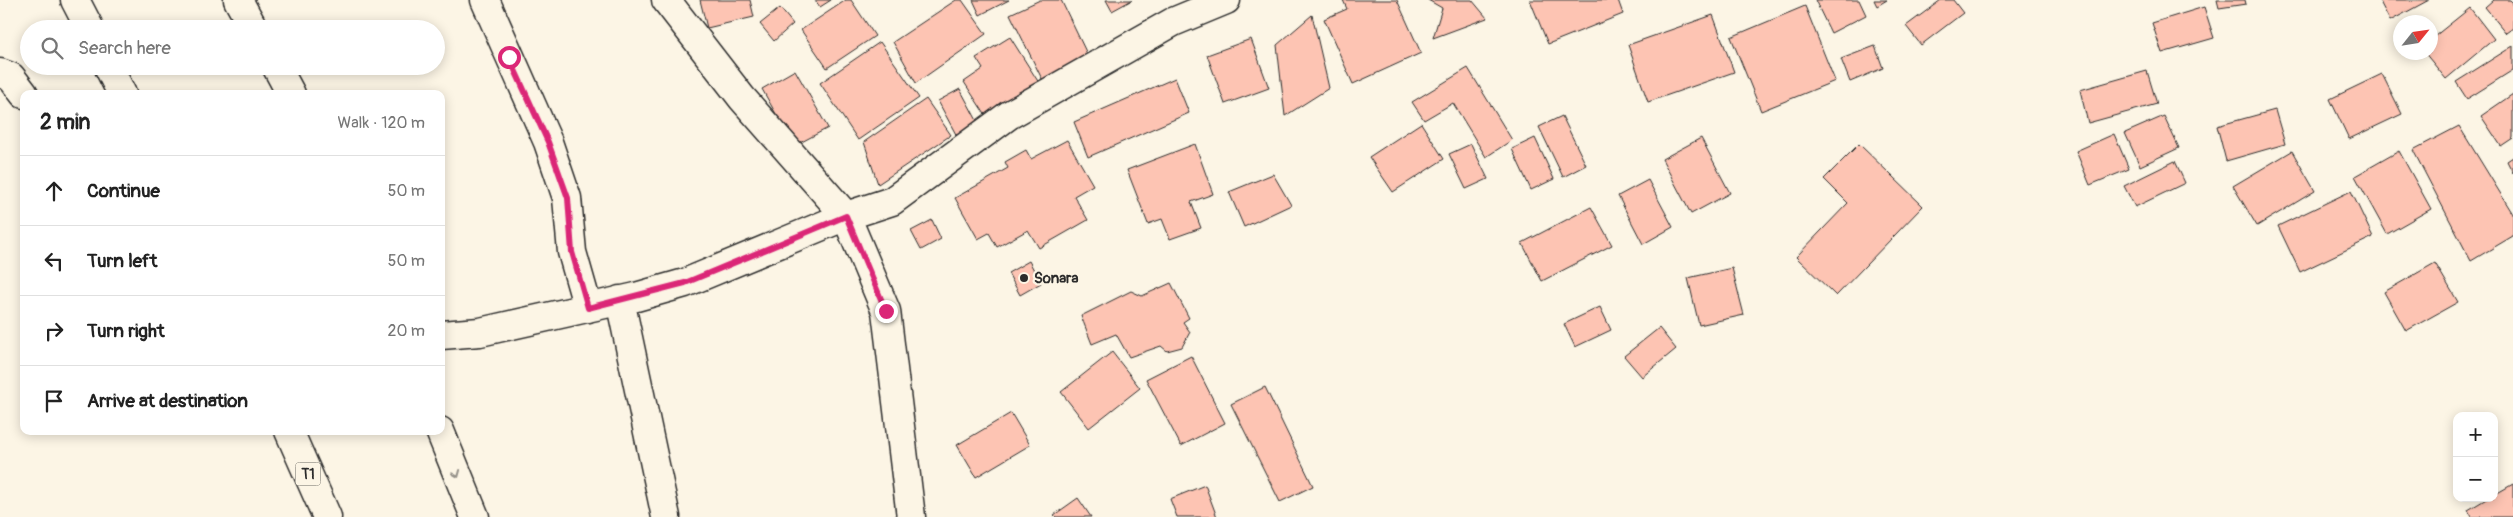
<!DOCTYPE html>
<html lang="en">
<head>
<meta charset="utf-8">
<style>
	:root { --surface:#fff; --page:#f6f6f6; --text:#222; --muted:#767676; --line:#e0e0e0 }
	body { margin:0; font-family:Pangolin,sans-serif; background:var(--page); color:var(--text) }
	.controls { position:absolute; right:15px; bottom:15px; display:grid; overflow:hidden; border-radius:10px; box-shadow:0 2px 12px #0003 }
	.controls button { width:45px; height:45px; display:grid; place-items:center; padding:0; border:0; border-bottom:1px solid var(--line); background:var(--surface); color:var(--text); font:25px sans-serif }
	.compass { position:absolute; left:2393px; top:15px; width:45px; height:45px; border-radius:50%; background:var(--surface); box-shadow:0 2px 12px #0003; rotate:60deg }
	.stop { position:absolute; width:15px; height:15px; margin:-11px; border:4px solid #db2777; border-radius:50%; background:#fff }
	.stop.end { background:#db2777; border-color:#fff; box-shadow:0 1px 5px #0008 }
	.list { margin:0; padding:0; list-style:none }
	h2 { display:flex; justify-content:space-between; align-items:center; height:65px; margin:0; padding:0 20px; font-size:21px }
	h2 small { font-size:16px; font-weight:400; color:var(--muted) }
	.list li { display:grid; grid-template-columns:32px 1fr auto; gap:15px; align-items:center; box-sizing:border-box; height:70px; padding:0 20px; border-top:1px solid var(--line) }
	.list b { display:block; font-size:19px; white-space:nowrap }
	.list em { font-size:16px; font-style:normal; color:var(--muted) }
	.icon { flex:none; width:28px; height:28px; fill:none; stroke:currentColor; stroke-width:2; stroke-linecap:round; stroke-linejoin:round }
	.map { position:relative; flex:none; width:2513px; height:517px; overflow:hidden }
	.search { position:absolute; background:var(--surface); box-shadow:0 2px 12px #0003; left:20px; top:20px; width:425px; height:55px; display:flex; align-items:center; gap:12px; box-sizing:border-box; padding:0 18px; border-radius:28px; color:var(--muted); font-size:19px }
	.panel { position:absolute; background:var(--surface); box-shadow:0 2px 12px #0003; left:20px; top:90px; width:425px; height:345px; border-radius:10px }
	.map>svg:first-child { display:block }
	.building { fill:#fdc4b3; stroke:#2b2b2b }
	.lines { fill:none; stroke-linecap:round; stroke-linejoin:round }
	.minor-casing { stroke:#2b2b2b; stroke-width:31 }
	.highway-casing { stroke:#2b2b2b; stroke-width:31 }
	.minor { stroke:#fcf5e5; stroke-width:28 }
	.highway { stroke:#fcf5e5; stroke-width:28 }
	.oneway { stroke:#949088 }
	.route { stroke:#db2777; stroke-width:6 }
	.poi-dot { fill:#2b2b2b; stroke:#fcf5e5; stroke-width:2 }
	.labels { text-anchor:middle; stroke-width:4.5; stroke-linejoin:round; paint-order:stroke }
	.shield { fill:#fcf5e5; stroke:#6a6863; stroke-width:1 }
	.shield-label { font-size:14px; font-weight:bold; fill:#2b2b2b }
	.poi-label { font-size:15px; font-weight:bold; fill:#2b2b2b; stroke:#fcf5e5; text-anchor:start }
</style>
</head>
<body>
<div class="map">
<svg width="2513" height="517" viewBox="0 0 2513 517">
	<rect width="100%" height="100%" fill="#fcf5e5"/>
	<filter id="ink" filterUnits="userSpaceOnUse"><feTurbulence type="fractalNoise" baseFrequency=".02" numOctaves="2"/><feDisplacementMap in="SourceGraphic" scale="10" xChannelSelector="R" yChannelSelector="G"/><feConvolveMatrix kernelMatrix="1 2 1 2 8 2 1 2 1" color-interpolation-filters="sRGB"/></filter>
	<g filter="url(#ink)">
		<path class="building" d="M 700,0 L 750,0 L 754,17 L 707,28 Z
			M 815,0 L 831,0 L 820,7 Z
			M 846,0 L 851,0 L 875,36 L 827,68 L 801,30 Z
			M 956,0 L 962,0 L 986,34 L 916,83 L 893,42 Z
			M 973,0 L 1009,0 L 980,15 Z
			M 1040,0 L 1061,0 L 1089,58 L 1043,81 L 1010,14 Z
			M 1106,0 L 1132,0 L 1112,11 Z
			M 1343,0 L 1397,0 L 1421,53 L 1353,84 L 1324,19 L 1347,9 Z
			M 1428,0 L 1472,0 L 1487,18 L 1433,38 L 1442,8 Z
			M 1530,0 L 1618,0 L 1623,14 L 1548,44 Z
			M 1815,0 L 1859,0 L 1866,15 L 1831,33 Z
			M 1874,0 L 1887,0 L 1877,6 Z
			M 1941,0 L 1953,0 L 1963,13 L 1921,45 L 1906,26 Z
			M 2217,0 L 2245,0 L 2246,4 L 2219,8 Z
			M 2379,0 L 2429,0 L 2390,21 Z
			M 2493,0 L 2510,0 L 2513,3 L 2513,28 L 2506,33 L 2485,7 Z
			M 1805,6 L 1835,81 L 1761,111 L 1731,37 Z
			M 2204,7 L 2214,38 L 2162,53 L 2152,23 Z
			M 780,8 L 793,24 L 774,41 L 760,24 Z
			M 2470,8 L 2494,39 L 2446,79 L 2424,52 L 2430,52 L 2430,40 Z
			M 1312,15 L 1329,88 L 1285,116 L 1277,45 Z
			M 1713,15 L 1734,72 L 1648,102 L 1628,45 Z
			M 1010,37 L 1041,86 L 988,119 L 964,82 L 983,69 L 976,58 Z
			M 1251,39 L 1269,88 L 1225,104 L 1207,55 Z
			M 880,42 L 919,98 L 858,140 L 820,83 Z
			M 1875,46 L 1883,68 L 1850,82 L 1841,59 Z
			M 2513,46 L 2513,70 L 2467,99 L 2456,82 Z
			M 1468,68 L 1512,140 L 1486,157 L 1453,103 L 1424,120 L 1412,102 Z
			M 795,70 L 828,128 L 794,146 L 762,89 Z
			M 2147,71 L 2157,104 L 2088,123 L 2080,90 Z
			M 2382,74 L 2402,114 L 2349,139 L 2330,99 Z
			M 1175,78 L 1189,113 L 1088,157 L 1074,122 Z
			M 960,89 L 981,128 L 959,140 L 938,101 Z
			M 2513,94 L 2513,138 L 2501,146 L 2481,116 Z
			M 926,99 L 951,135 L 878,184 L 864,142 Z
			M 2275,110 L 2285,144 L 2226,161 L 2217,126 Z
			M 1562,116 L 1586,165 L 1563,177 L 1539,127 Z
			M 2164,116 L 2179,148 L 2140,166 L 2125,133 Z
			M 1421,123 L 1444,159 L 1393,192 L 1369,157 Z
			M 2459,126 L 2513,214 L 2513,236 L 2471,261 L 2413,150 Z
			M 2114,134 L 2129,169 L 2090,185 L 2076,151 Z
			M 1535,138 L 1554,179 L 1531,190 L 1512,149 Z
			M 1701,138 L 1730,193 L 1691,214 L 1662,159 Z
			M 1067,140 L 1093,185 L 1074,196 L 1088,220 L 1039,248 L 1028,230 L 997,247 L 989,233 L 978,239 L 955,198 L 1008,168 L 1005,162 L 1026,150 L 1031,159 Z
			M 1195,144 L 1213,194 L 1191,202 L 1201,228 L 1170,239 L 1162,219 L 1148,224 L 1127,170 Z
			M 1471,144 L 1488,179 L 1466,189 L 1449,154 Z
			M 1859,144 L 1923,206 L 1836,296 L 1796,257 L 1848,203 L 1824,179 Z
			M 2292,151 L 2315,191 L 2257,226 L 2233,186 Z
			M 2399,151 L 2431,209 L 2387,234 L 2355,176 Z
			M 2513,157 L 2513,173 L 2507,161 Z
			M 2175,161 L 2185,183 L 2135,207 L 2124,186 Z
			M 1273,174 L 1291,205 L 1244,227 L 1229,192 Z
			M 1648,180 L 1673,227 L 1643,244 L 1618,196 Z
			M 2351,191 L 2373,237 L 2300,272 L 2278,226 Z
			M 1591,207 L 1612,245 L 1542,281 L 1522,243 Z
			M 932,220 L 941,239 L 921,250 L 911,231 Z
			M 1029,261 L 1041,283 L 1020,295 L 1008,273 Z
			M 2435,263 L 2458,302 L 2406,331 L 2384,292 Z
			M 1732,268 L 1744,315 L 1699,325 L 1688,278 Z
			M 1171,283 L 1189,318 L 1183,322 L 1190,332 L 1182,347 L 1167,351 L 1161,346 L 1129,357 L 1116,334 L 1092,344 L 1081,316 L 1131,291 L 1142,296 Z
			M 1600,307 L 1611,330 L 1575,347 L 1564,324 Z
			M 1659,328 L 1676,349 L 1642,377 L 1624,356 Z
			M 1112,352 L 1140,388 L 1089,428 L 1061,392 Z
			M 1191,356 L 1225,423 L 1181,446 L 1146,379 Z
			M 1265,387 L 1313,486 L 1280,502 L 1231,404 Z
			M 1011,413 L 1030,445 L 976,477 L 957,445 Z
			M 2513,484 L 2513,517 L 2472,517 L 2468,510 L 2488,498 L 2494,498 L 2494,495 Z
			M 1205,485 L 1217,517 L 1177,517 L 1170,499 Z
			M 1078,498 L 1091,517 L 1056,517 L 1054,515 Z"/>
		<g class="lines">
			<defs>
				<path id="minor" d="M 485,0 L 548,142 L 567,198 L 572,252 L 588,308
					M 666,0 L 742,98 L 846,216 L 886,311 L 911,517
					M 0,73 L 11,77 L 24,94
					M 620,300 L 666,517
					M 441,335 L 480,332 L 636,297 L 685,283 L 846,216 L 892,201 L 1009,115 L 1173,22 L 1226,0"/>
				<path id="highway" d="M 75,0 L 90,29
					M 238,0 L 254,29
					M 108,66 L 122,94
					M 276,66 L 291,94
					M 289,431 L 327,517
					M 440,431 L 475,517"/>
			</defs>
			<use href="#minor" class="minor-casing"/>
			<use href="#highway" class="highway-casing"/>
			<use href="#minor" class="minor"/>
			<use href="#highway" class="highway"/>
		</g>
		<defs><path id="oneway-chevron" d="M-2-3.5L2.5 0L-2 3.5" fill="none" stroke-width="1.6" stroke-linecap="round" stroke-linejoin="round" transform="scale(1.25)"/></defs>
		<use class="oneway" href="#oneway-chevron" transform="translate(457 474) rotate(68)"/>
	</g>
	<g class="lines" filter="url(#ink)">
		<path class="route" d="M 509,57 L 548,142 L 568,198 L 572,252 L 588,308 L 685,283 L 846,216 L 886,311"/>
	</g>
	<circle class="poi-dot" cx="1024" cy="278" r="5"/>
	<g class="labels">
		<rect class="shield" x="295.5" y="462.5" width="25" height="23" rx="4"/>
		<g class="shield-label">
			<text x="308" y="479">T1</text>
		</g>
		<g class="poi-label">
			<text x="1034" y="283">Sonara</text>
		</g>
	</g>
</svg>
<div class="controls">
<button>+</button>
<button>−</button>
</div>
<svg class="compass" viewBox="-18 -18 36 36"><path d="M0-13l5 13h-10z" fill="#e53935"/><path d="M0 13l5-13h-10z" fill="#767676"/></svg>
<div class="stop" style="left:509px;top:57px"></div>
<div class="stop end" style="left:886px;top:311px"></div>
<div class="search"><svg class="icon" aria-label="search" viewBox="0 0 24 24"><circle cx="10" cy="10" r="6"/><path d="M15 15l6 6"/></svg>Search here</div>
<section class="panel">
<h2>2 min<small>Walk · 120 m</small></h2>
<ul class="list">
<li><svg class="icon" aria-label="ahead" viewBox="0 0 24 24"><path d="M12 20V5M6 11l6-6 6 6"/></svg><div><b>Continue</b></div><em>50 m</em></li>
<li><svg class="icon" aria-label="left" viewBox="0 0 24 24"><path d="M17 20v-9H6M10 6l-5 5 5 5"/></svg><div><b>Turn left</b></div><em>50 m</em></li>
<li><svg class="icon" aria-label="right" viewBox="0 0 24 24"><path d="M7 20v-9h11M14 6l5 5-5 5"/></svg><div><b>Turn right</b></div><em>20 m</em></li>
<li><svg class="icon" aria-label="arrive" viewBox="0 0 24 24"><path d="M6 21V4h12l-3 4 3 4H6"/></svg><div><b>Arrive at destination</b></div></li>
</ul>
</section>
</div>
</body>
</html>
